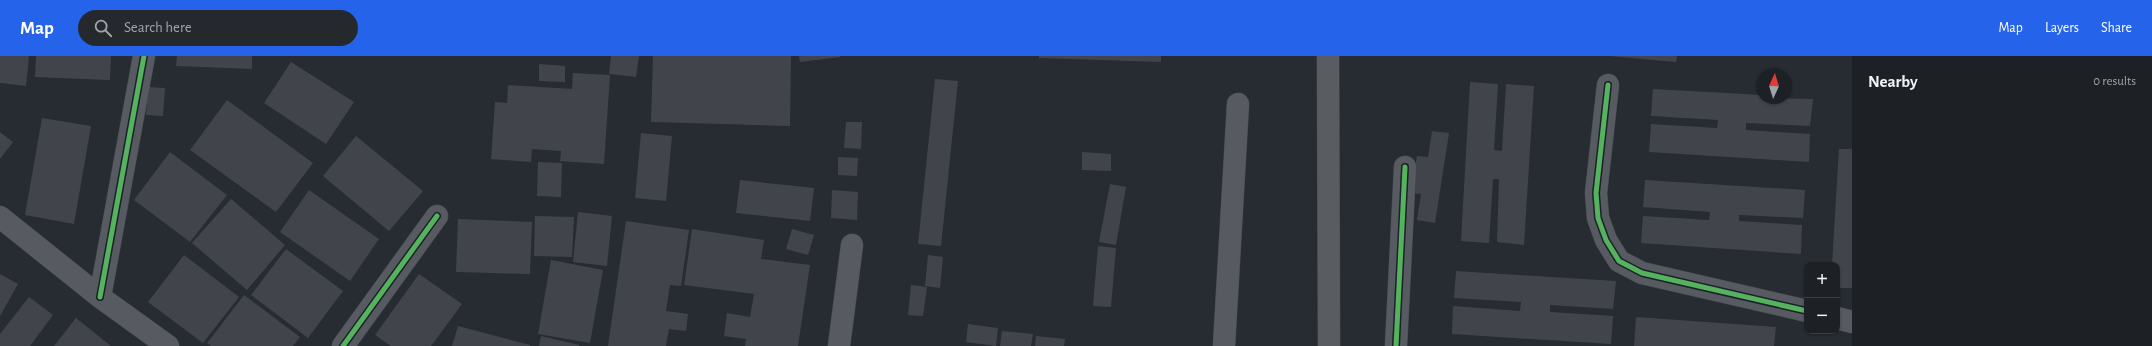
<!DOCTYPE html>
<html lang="en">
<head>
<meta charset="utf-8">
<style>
	:root { --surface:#1d2126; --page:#25292e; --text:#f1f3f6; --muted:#a0a3a7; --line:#3b3e43; --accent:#2563eb }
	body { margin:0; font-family:"Alegreya Sans",sans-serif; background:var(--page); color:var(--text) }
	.controls { position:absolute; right:12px; bottom:12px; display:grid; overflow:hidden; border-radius:8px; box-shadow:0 1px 3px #0004 }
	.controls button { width:36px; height:36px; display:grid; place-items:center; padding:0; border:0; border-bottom:1px solid var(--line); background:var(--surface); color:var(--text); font:20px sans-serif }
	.compass { position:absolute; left:1756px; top:12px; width:36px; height:36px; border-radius:50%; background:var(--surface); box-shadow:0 1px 3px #0004; rotate:4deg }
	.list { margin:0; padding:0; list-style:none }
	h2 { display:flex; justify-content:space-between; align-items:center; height:52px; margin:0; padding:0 16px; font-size:17px }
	h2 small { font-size:13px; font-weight:400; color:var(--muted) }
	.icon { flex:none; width:22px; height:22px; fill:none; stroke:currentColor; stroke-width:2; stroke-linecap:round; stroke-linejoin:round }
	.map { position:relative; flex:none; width:1852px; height:290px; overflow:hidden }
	header { display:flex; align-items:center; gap:24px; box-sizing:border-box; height:56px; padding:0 20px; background:var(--accent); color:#fff }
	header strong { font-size:19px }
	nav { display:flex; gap:22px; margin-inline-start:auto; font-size:14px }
	.search { width:280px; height:36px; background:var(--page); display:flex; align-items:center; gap:10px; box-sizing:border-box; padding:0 14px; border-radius:22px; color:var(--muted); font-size:15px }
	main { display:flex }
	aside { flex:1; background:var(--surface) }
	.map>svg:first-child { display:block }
	.building { fill:#41454b }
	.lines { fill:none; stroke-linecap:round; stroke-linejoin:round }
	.minor-casing { stroke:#44484d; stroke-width:23 }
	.major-casing { stroke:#44484f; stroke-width:23 }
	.minor { stroke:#575a60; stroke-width:22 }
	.major { stroke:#595d62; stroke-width:22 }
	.cycleway-casing { stroke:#1b222c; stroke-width:8 }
	.cycleway { stroke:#56b35d; stroke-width:5 }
</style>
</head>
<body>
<header>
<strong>Map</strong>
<div class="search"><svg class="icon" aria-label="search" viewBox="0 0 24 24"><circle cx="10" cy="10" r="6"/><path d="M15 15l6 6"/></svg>Search here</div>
<nav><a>Map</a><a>Layers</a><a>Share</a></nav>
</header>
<main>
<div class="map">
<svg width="1852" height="290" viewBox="0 0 1852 290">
	<rect width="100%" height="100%" fill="#272c32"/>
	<path class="building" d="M 0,0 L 29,0 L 26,30 L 0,27 Z
		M 36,0 L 111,0 L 110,24 L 35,21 Z
		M 177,0 L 252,0 L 252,13 L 176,10 Z
		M 611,0 L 639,0 L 636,21 L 609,18 Z
		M 653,0 L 791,0 L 790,70 L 651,66 Z
		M 799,0 L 840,0 L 840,1 L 800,6 Z
		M 1039,0 L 1161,0 L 1161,6 L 1039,2 Z
		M 1609,0 L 1677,0 L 1676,6 Z
		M 291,6 L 354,46 L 326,88 L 264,47 Z
		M 539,8 L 565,10 L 565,26 L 539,25 Z
		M 573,17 L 610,19 L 604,108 L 560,105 L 561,95 L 532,93 L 531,106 L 491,103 L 495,46 L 507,47 L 508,29 L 572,33 Z
		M 935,23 L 958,25 L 941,190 L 918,188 Z
		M 1470,26 L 1498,28 L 1494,94 L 1502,95 L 1506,28 L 1534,30 L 1524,189 L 1497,186 L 1499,123 L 1493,123 L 1489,187 L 1461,185 Z
		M 148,31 L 165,32 L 163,60 L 146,59 Z
		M 1653,33 L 1762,39 L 1762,42 L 1813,43 L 1810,70 L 1746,67 L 1746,74 L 1810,78 L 1809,106 L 1649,96 L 1651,68 L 1717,72 L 1718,64 L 1651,60 Z
		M 227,44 L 313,107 L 276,156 L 190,94 Z
		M 42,62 L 91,70 L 74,168 L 25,159 Z
		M 846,66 L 862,66 L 861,93 L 844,92 Z
		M 1432,75 L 1449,77 L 1435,167 L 1417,164 L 1421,138 L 1411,137 L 1417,100 L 1428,101 Z
		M 0,76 L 13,86 L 0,103 Z
		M 641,77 L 672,80 L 666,145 L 635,142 Z
		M 356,80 L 423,135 L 389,175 L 323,120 Z
		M 1839,93 L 1852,93 L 1852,232 L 1837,232 L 1837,209 L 1832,209 Z
		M 170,96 L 227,139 L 190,186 L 134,144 Z
		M 1082,96 L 1111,98 L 1111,115 L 1082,114 Z
		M 838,101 L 858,102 L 857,120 L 838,119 Z
		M 538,106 L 562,107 L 561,141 L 537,140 Z
		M 740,124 L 814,132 L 810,165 L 736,157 Z
		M 1645,124 L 1805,134 L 1803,162 L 1739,159 L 1739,165 L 1802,169 L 1801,198 L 1641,187 L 1643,160 L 1709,164 L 1710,156 L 1643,151 Z
		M 1110,128 L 1126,131 L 1116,189 L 1099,186 Z
		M 309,134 L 379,183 L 350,225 L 280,176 Z
		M 832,134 L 858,136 L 857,164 L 831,162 Z
		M 231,143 L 285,189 L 247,234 L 192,187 Z
		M 578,156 L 612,160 L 607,210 L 573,206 Z
		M 535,160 L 574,161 L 572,201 L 534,200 Z
		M 458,163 L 532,166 L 530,218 L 456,216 Z
		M 626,165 L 689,174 L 681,230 L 670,229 L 666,255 L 688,258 L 686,275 L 669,273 L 666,290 L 608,290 Z
		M 692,173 L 764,184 L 761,203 L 810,209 L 798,290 L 745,290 L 746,283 L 724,280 L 727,257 L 750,261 L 754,238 L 684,229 Z
		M 792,173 L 814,179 L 808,199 L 786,193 Z
		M 1098,190 L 1116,192 L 1111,251 L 1093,250 Z
		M 286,193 L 343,235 L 308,282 L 251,239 Z
		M 184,199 L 239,241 L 203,287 L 148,246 Z
		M 928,199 L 943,201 L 940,232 L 925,230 Z
		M 551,204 L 603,214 L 590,287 L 538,278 Z
		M 1456,215 L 1616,225 L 1613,253 L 1550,249 L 1550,256 L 1613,260 L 1611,288 L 1452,278 L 1453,250 L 1520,255 L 1521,246 L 1454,242 Z
		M 0,218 L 18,228 L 0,260 Z
		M 419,218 L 462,248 L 431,290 L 391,290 L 375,279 Z
		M 911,229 L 927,231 L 923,260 L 908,259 Z
		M 244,239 L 300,281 L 293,290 L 211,290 L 207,287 Z
		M 29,241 L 53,259 L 30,290 L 0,290 L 0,278 Z
		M 1636,261 L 1776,271 L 1774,290 L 1634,290 Z
		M 76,262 L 111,290 L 54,290 Z
		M 968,268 L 998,272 L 996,290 L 966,286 Z
		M 458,270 L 530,289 L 530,290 L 452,290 Z
		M 1002,275 L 1033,278 L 1031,290 L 1000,290 Z
		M 541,280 L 579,289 L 579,290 L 539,290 Z
		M 1036,280 L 1065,283 L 1064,290 L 1035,290 Z"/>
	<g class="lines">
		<defs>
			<path id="minor" d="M 1608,29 L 1596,137 L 1598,162 L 1606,184 L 1619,205 L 1642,217 L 1807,255
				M 0,161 L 100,241 L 168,290
				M 100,241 L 144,0
				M 1837,262 L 1852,266
				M 343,290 L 437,160
				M 839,290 L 852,189
				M 1224,290 L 1238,48
				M 1396,290 L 1405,111"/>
			<path id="major" d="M 1328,0 L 1329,290"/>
		</defs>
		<use href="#minor" class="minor-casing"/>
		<use href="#major" class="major-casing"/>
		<use href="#minor" class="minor"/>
		<use href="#major" class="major"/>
		<defs>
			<path id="cycleway" d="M 1608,29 L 1596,137 L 1598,162 L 1606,184 L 1619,205 L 1642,217 L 1807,255
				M 100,241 L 144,0
				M 343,290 L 437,160
				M 1396,290 L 1405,111"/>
		</defs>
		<use href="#cycleway" class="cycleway-casing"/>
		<use href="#cycleway" class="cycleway"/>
	</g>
</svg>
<div class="controls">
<button>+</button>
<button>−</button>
</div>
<svg class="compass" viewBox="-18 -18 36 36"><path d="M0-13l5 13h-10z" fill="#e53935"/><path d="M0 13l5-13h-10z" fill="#a0a3a7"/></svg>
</div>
<aside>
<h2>Nearby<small>0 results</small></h2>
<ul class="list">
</ul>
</aside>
</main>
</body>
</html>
